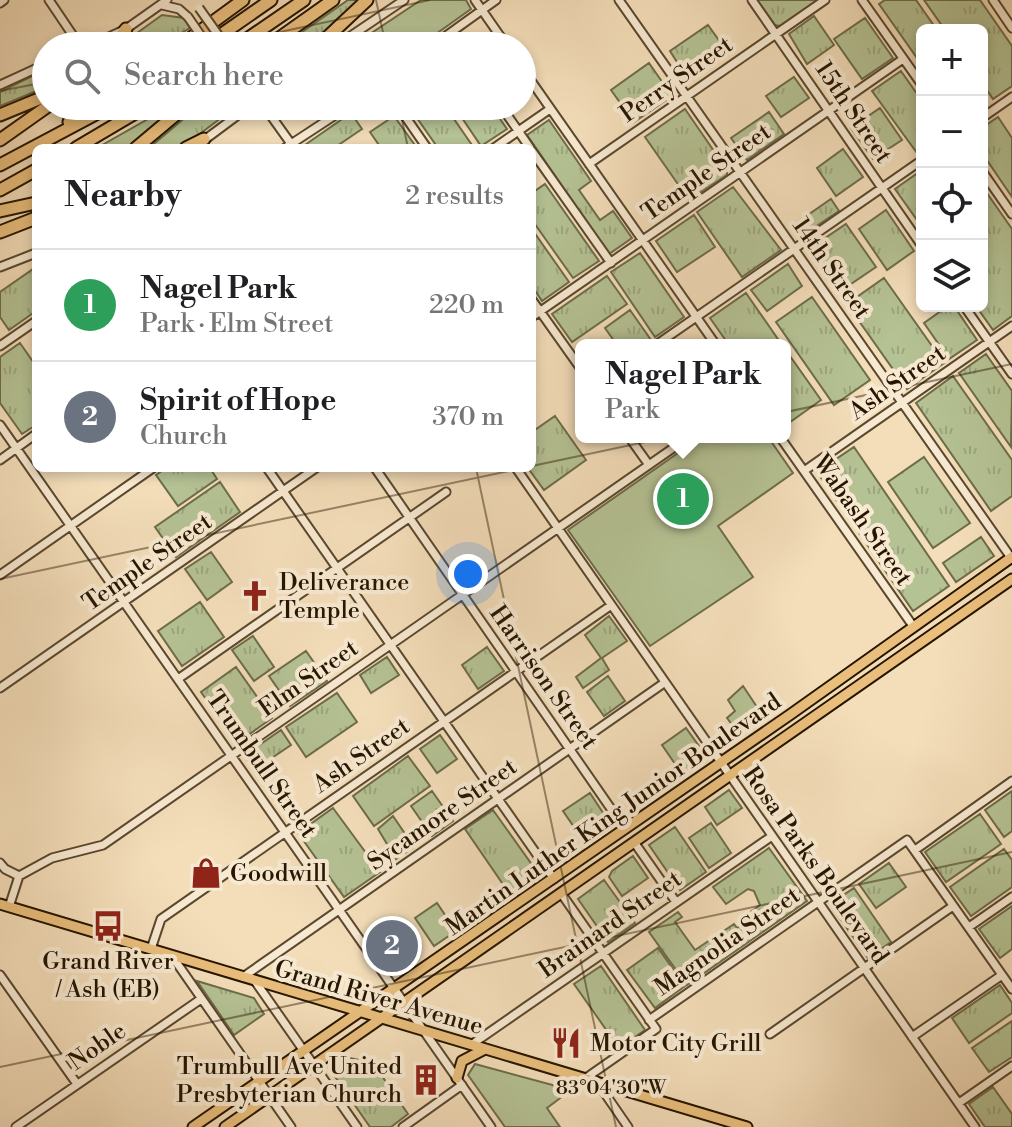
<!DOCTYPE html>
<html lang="en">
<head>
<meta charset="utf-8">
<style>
	:root { --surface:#fff; --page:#f2f2f2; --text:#202124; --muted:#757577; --line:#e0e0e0; --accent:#8f2418 }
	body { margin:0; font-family:"Libre Bodoni",serif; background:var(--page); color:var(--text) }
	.controls { position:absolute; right:24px; top:24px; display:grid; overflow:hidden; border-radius:12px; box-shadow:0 4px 12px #0003 }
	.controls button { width:72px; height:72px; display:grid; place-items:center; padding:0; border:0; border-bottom:2px solid var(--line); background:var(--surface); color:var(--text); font:40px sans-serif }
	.you { position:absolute; left:468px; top:574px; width:28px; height:28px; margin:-20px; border:6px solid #fff; border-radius:50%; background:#1a73e8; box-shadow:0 0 0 12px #1a73e833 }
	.badge { display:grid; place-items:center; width:52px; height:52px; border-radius:50%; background:var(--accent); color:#fff; font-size:26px; font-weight:700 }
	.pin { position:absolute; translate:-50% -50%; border:4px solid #fff; box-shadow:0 2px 8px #0006 }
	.popup { position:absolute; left:575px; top:339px; width:216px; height:104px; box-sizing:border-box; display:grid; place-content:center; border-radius:12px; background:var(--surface); filter:drop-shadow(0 2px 6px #0005); font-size:26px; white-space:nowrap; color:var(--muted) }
	.popup b { font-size:30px; color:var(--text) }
	.popup::after { content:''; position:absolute; left:50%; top:100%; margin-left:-16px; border:16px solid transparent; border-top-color:var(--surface) }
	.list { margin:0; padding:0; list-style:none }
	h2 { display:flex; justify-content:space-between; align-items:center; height:104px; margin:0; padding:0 32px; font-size:34px }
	h2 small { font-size:26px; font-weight:400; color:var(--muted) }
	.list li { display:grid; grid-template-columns:52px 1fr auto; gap:24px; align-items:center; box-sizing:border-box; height:112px; padding:0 32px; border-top:2px solid var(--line) }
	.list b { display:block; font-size:30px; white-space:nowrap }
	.list p { margin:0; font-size:26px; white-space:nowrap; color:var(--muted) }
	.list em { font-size:26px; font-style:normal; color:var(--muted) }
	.icon { flex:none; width:44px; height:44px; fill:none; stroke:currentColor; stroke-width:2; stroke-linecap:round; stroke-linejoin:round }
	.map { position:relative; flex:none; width:1012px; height:1127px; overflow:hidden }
	.search { position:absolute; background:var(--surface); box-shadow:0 4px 12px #0003; left:32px; top:32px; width:504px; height:88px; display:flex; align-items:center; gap:20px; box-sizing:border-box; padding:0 28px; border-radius:44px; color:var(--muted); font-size:30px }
	.panel { position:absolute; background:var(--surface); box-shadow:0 4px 12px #0003; left:32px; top:144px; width:504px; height:328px; border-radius:12px }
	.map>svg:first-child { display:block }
	.grass { fill:url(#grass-tufts); stroke:#6d6c4a; stroke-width:2 }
	.park { fill:#b5c294; stroke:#6d6c4a; stroke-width:2 }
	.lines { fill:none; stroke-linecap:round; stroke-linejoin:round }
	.minor-casing { stroke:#59472e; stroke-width:11 }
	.major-casing { stroke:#251500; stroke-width:13 }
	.highway-casing { stroke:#251500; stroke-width:15 }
	.minor { stroke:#f8ead2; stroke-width:7 }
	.major { stroke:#eabf7d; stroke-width:9 }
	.highway { stroke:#eabf7d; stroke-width:11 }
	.minor-bridge-casing { stroke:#59472e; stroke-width:11; stroke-linecap:butt }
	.minor-bridge { stroke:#f8ead2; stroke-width:7 }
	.ticks { fill:none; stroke:#251500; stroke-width:2; stroke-opacity:0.45 }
	.labels { text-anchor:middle; stroke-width:8; stroke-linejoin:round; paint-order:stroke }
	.street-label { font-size:24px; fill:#251500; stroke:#f8ead2 }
	.poi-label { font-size:24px; fill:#251500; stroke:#f8ead2; text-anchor:start }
	.ticks-label { font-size:20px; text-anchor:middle; fill:#251500; stroke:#f8ead2; stroke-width:8; stroke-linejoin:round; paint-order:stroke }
</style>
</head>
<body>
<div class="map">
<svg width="1012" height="1127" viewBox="0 0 1012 1127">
	<defs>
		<pattern id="grass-tufts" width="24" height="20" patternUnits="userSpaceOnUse" patternTransform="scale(2)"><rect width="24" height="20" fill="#b5c294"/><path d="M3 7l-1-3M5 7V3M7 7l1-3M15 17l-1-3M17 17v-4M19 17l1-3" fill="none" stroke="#9ca67e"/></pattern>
	</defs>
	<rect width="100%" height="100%" fill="#f4deba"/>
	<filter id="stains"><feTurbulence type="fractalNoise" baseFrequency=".0025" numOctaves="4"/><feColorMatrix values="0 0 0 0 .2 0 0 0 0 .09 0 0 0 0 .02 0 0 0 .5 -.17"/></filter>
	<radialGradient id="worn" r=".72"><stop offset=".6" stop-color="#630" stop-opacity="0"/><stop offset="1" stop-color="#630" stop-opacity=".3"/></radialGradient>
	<path class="grass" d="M 348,0 L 364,0 L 313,46 L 282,46 Z
		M 757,0 L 818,0 L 780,26 L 775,25 Z
		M 885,0 L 916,0 L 937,30 L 922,30 L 922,65 L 879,4 Z
		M 924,0 L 980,0 L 1012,46 L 1012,86 L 993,99 L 982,83 L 982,30 L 945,30 Z
		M 162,15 L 184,18 L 190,28 L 159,46 L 119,46 Z
		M 814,16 L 834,45 L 807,64 L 789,34 Z
		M 865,18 L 893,58 L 862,79 L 834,39 Z
		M 708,25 L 723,46 L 684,73 L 670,51 Z
		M 649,63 L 672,96 L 634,122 L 611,90 Z
		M 46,69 L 46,87 L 0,106 L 0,92 Z
		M 901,71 L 922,101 L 922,150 L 917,153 L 872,91 Z
		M 794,77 L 809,98 L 781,117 L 766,96 Z
		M 171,106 L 180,106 L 130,148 L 97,148 Z
		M 199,106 L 237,106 L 181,148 L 149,148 Z
		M 413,106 L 445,106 L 474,148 L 438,148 L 410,108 Z
		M 454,106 L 491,106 L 507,129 L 481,146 Z
		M 880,108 L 902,140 L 873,159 L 851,128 Z
		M 685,109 L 727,170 L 727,175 L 689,200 L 645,137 Z
		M 769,112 L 784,134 L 747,160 L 731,138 Z
		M 351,113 L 362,129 L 334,148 L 302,147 Z
		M 394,116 L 417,148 L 381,148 L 370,132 Z
		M 998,117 L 1012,138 L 1012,197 L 982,153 L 982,128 Z
		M 549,120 L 591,181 L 579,190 L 600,220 L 613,211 L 632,238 L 609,254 L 527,135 Z
		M 843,149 L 863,177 L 836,196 L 817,168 Z
		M 922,170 L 922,227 L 895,189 Z
		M 545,184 L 599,261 L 573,278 L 532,220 L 532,193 Z
		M 982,186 L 1012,229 L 1012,316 L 993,330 L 976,306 L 982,306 Z
		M 733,187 L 781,250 L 742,277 L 697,212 Z
		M 831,199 L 839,211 L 800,237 L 792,226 Z
		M 886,210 L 914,251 L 887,270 L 859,229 Z
		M 694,215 L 715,247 L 677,272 L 656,241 Z
		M 846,224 L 876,267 L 839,292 L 809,249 Z
		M 536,235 L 569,282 L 542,301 L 532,286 L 532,237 Z
		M 640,253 L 684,317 L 655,337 L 611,272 Z
		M 788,264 L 802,286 L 767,311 L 751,290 Z
		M 36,267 L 36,311 L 9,330 L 0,317 L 0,292 Z
		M 607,276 L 627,304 L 572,342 L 552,314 Z
		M 884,278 L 944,363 L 907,389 L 847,304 Z
		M 746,293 L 782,345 L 729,345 L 710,318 Z
		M 812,297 L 870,380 L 834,405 L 776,322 Z
		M 948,306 L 954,306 L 977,340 L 949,359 L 924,323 Z
		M 630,310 L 651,340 L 643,345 L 617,345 L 605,328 Z
		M 20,343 L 36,366 L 36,425 L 22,434 L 0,403 L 0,357 Z
		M 785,349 L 821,400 L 786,425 L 785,424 Z
		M 986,354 L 1012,391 L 1011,447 L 959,373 Z
		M 953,376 L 1012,460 L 1012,496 L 991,511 L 916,403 Z
		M 555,416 L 586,460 L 544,490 L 528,468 L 532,468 L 532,432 Z
		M 854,447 L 949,586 L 913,611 L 817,472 Z
		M 924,457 L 970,523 L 933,548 L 888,482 Z
		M 166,468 L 210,468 L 217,479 L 178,506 L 156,475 Z
		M 220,482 L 240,512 L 176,557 L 155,527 Z
		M 981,537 L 994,556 L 956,582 L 943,563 Z
		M 211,552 L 232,582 L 207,600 L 185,569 Z
		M 200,602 L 224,637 L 182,666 L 158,631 Z
		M 609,616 L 627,641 L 602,658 L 609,670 L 583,688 L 576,677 L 601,658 L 585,635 Z
		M 253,636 L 274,667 L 254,681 L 232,650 Z
		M 487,647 L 504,671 L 478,689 L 462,665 Z
		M 306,651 L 327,681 L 290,706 L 269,676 Z
		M 387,657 L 399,675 L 371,693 L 360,675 Z
		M 236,667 L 272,718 L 237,743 L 201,692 Z
		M 608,676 L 625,701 L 604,716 L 587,692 Z
		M 337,693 L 357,722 L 306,757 L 286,727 Z
		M 281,730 L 291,745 L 254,770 L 245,755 Z
		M 408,756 L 430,786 L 374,826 L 353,796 Z
		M 729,790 L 742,808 L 717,825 L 705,807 Z
		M 432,791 L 453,821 L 432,836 L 411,806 Z
		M 1012,791 L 1012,831 L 1004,837 L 985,810 Z
		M 590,793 L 611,825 L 585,843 L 563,811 Z
		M 333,808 L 380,872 L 344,897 L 298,833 Z
		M 493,810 L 540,876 L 511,896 L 465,829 Z
		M 980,814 L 1001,844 L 946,882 L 925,852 Z
		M 393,816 L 414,847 L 396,859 L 378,829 Z
		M 711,823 L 731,853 L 709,868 L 689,838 Z
		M 675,827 L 706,872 L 680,890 L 649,845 Z
		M 769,848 L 807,901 L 687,985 L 649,932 L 678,912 L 682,917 L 675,922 L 695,950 L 734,924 L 737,928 L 745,923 L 742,918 L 760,905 L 754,891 L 748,889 L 726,904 L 713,887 Z
		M 1004,849 L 1012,860 L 1012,887 L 971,916 L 950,887 Z
		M 633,856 L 648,878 L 622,896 L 609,877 L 612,871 Z
		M 889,863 L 906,887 L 876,908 L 859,884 Z
		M 604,880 L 635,923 L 608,942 L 578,899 Z
		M 854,888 L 891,942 L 868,958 L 830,904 Z
		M 1012,906 L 1012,949 L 1000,958 L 979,929 Z
		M 658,948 L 685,986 L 655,1008 L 627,970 Z
		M 601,966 L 645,1030 L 619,1048 L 574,984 Z
		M 197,981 L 254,998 L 264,1014 L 234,1035 Z
		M 1000,985 L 1012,1003 L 1012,1013 L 969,1043 L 952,1018 Z
		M 1012,1021 L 1012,1057 L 989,1072 L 972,1048 Z
		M 345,1057 L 373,1063 L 408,1114 L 391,1127 L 370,1127 L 329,1068 Z
		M 993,1087 L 1012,1114 L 1012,1127 L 985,1127 L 969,1104 Z"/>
	<path class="park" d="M 421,0 L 466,0 L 471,9 L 419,46 L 352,46 Z
		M 701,437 L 768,437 L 793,473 L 718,526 L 753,577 L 650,646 L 568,530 Z
		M 743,686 L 763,716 L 738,733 L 727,718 L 735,711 L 728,700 Z
		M 686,728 L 707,757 L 682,774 L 662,745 Z
		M 440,735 L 457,759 L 437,773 L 420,749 Z
		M 437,903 L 456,931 L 434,946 L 415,918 Z
		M 475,1064 L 571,1090 L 547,1108 L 560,1127 L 505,1127 L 468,1075 Z"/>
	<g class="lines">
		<defs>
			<path id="minor" d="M 49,0 L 80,46
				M 475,0 L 507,46
				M 619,0 L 1012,559
				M 752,0 L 922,246
				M 862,0 L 922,85
				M 993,0 L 1012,28
				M 0,3 L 4,0
				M 162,5 L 179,9 L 188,17
				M 451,33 L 460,46
				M 90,46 L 126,29 L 167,0
				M 336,46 L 404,0
				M 432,46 L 496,0
				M 522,68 L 716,345
				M 0,85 L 46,64
				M 264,106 L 294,148
				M 398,106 L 427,148
				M 501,106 L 530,148
				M 982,118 L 1012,97
				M 203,141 L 250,106
				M 285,148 L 349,106
				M 494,148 L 550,109
				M 532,151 L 611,263
				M 589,164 L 825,0
				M 982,171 L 1012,214
				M 0,267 L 36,253
				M 532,300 L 581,369
				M 964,306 L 1012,374
				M 532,317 L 903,59
				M 656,345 L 922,160
				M 0,346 L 36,321
				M 0,425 L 491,1127
				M 629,437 L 649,465
				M 780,437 L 913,626
				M 0,460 L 36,434
				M 267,468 L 554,879
				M 375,468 L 625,829
				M 516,468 L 975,1127
				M 804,471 L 1012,326
				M 0,575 L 153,468
				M 178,679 L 446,492
				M 0,688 L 316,468
				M 634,842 L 676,902
				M 915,850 L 1012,781
				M 0,863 L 5,869 L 19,876
				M 19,876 L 52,858 L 103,845 L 689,437
				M 561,893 L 656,1029 L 586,1078
				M 9,907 L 19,876
				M 969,927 L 1012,897
				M 151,949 L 161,919 L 610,606
				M 172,956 L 291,1127
				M 0,975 L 77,1084
				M 243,977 L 664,683
				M 255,981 L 357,1127
				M 649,1020 L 907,840 L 1012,989
				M 770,1034 L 953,906
				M 912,1037 L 1002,975
				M 471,1045 L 772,836
				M 597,1082 L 628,1127
				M 959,1103 L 1012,1066
				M 16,1127 L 201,999
				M 403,1127 L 462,1085"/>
			<path id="major" d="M 0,904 L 747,1127
				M 457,1078 L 462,1061 L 485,1049
				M 193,1127 L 791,714 L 1012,557
				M 225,1127 L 1012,579"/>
			<path id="highway" d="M 114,46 L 126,29
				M 180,46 L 243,0
				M 205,46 L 271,0
				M 237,46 L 304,0
				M 268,46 L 333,0
				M 318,46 L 367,0
				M 0,115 L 46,96
				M 69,122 L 93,106
				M 0,140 L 48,106
				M 76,148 L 147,106
				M 136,148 L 186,106
				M 186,148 L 204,139
				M 0,165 L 111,106
				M 0,190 L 36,170
				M 0,211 L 36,203
				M 0,232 L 36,218"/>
		</defs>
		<use href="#minor" class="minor-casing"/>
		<use href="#major" class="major-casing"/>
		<use href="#highway" class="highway-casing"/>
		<use href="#minor" class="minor"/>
		<use href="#major" class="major"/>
		<use href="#highway" class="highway"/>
		<defs>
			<path id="minor-bridge" d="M 199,8 L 226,46
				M 188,17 L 208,46"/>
		</defs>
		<use href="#minor-bridge" class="minor-bridge-casing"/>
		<use href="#minor-bridge" class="minor-bridge"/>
	</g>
	<path class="ticks" d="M 376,0 L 386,46M 214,46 L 430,0M 0,91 L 46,82M 399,106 L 408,148M 532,466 L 1012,364M 476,468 L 616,1127M 0,579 L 523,468M 0,1067 L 1012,852"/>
	<defs>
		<symbol id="church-bare" viewBox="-9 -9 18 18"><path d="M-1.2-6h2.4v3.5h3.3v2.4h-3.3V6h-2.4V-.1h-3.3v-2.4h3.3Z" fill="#8f2418" stroke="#f8ead2" stroke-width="2.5" paint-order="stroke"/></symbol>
		<symbol id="shop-bare" viewBox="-9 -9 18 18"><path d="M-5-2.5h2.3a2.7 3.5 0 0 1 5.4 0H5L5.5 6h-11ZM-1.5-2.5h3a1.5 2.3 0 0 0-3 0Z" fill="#8f2418" stroke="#f8ead2" stroke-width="2.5" paint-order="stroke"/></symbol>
		<symbol id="bus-bare" viewBox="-9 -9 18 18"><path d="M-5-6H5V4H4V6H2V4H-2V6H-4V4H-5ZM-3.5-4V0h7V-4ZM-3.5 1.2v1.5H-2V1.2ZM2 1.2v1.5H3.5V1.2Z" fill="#8f2418" stroke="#f8ead2" stroke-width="2.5" paint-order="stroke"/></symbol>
		<symbol id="restaurant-bare" viewBox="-9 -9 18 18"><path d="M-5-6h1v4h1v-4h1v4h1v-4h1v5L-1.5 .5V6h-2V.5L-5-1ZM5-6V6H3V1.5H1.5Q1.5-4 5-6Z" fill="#8f2418" stroke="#f8ead2" stroke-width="2.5" paint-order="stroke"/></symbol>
		<symbol id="building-bare" viewBox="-9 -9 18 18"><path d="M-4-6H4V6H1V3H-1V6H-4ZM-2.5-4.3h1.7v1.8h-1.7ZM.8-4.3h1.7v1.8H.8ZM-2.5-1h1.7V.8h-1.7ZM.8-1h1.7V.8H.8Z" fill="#8f2418" stroke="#f8ead2" stroke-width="2.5" paint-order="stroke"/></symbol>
	</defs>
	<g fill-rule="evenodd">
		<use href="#church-bare" x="233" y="574" width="44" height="44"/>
		<use href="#shop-bare" x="184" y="851" width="44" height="44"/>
		<use href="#bus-bare" x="86" y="904" width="44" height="44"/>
		<use href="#restaurant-bare" x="544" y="1021" width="44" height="44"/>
		<use href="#building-bare" x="404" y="1058" width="44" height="44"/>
	</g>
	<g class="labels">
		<g class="street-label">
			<text transform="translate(676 79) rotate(-35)" y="8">Perry Street</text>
			<text transform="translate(854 112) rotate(56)" y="8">15th Street</text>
			<text transform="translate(706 172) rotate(-35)" y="8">Temple Street</text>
			<text transform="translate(832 268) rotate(55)" y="8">14th Street</text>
			<text transform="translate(897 382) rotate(-35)" y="8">Ash Street</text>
			<text transform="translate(863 520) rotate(55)" y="8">Wabash Street</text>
			<text transform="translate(147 562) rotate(-35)" y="8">Temple Street</text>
			<text transform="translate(544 677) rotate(55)" y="8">Harrison Street</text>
			<text transform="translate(308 678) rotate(-35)" y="8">Elm Street</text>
			<text transform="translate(361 755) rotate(-35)" y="8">Ash Street</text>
			<text transform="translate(262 764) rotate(55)" y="8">Trumbull Street</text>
			<text transform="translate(442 814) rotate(-35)" y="8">Sycamore Street</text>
			<text transform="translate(613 814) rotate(-35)" y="8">Martin Luther King Junior Boulevard</text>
			<text transform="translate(816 865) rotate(55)" y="8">Rosa Parks Boulevard</text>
			<text transform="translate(610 924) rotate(-35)" y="8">Brainard Street</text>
			<text transform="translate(727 941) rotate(-35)" y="8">Magnolia Street</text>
			<text transform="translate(379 997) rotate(16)" y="8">Grand River Avenue</text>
			<text transform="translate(97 1046) rotate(-35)" y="8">Noble</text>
		</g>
		<g class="poi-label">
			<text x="279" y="590">Deliverance<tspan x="279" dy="28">Temple</tspan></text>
			<text x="230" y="881">Goodwill</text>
			<text x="108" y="969" text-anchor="middle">Grand River<tspan x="108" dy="28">/ Ash (EB)</tspan></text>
			<text x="590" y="1051">Motor City Grill</text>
			<text x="402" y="1074" text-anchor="end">Trumbull Ave United<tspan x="402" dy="28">Presbyterian Church</tspan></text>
		</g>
	</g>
	<g class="ticks-label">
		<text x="611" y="1094">83°04'30"W</text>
	</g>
	<rect width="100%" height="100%" filter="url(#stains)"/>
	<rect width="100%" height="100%" fill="url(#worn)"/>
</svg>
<div class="controls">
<button>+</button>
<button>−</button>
<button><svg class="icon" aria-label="locate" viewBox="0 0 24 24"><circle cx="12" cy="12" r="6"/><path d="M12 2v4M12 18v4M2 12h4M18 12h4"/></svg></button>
<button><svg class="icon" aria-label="layers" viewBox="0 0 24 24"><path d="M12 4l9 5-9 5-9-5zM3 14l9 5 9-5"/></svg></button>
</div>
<div class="you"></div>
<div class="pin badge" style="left:683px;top:499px;background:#2e9e5b">1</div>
<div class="popup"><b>Nagel Park</b>Park</div>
<div class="pin badge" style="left:392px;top:946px;background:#6b7280">2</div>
<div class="search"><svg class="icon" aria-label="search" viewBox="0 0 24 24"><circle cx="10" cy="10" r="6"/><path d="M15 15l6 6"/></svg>Search here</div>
<section class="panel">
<h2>Nearby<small>2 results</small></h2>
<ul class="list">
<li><span class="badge" style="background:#2e9e5b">1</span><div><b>Nagel Park</b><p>Park · Elm Street</p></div><em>220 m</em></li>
<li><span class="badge" style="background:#6b7280">2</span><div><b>Spirit of Hope</b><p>Church</p></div><em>370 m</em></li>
</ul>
</section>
</div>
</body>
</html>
